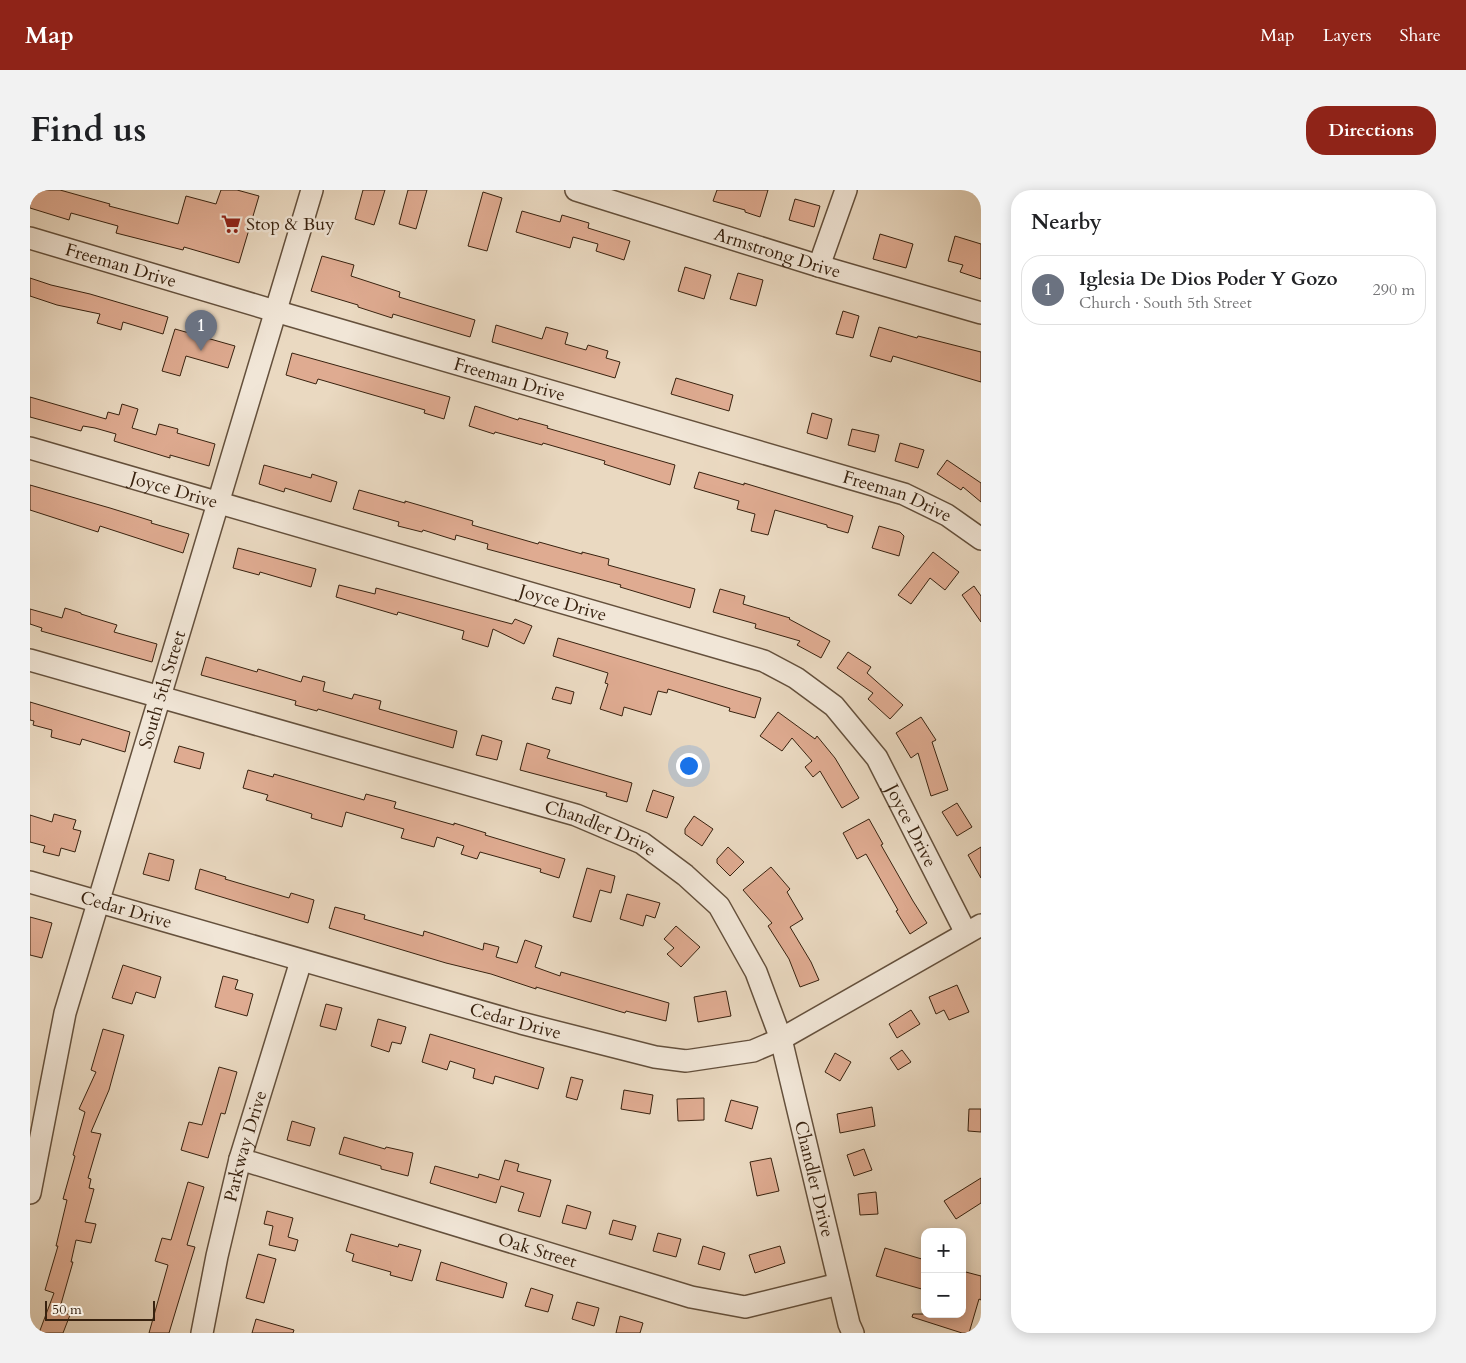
<!DOCTYPE html>
<html lang="en">
<head>
<meta charset="utf-8">
<style>
	:root { --surface:#fff; --page:#f2f2f2; --text:#202124; --muted:#757577; --line:#e0e0e0; --accent:#8f2418 }
	body { margin:0; font-family:Cardo,serif; background:var(--page); color:var(--text) }
	.controls { position:absolute; right:15px; bottom:15px; display:grid; overflow:hidden; border-radius:10px; box-shadow:0 2px 12px #0003 }
	.controls button { width:45px; height:45px; display:grid; place-items:center; padding:0; border:0; border-bottom:1px solid var(--line); background:var(--surface); color:var(--text); font:25px sans-serif }
	.scale { position:absolute; left:15px; bottom:12px; width:110px; box-sizing:border-box; padding-left:5px; border:2px solid #38220f; border-top:0; font-size:14px; line-height:18px; white-space:nowrap; color:#38220f; -webkit-text-stroke:4px #f1e6d7; paint-order:stroke }
	.you { position:absolute; left:658px; top:575px; width:18px; height:18px; margin:-12px; border:4px solid #fff; border-radius:50%; background:#1a73e8; box-shadow:0 0 0 8px #1a73e833 }
	.badge { display:grid; place-items:center; width:32px; height:32px; border-radius:50%; background:var(--accent); color:#fff; font-size:16px; font-weight:700 }
	.pin { position:absolute; translate:-50% -41px; filter:drop-shadow(0 1px 2px #0008) }
	.pin::after { content:''; position:absolute; top:26px; width:18px; height:15px; background:inherit; clip-path:polygon(0 0,100% 0,50% 100%) }
	.list { margin:0; padding:0; list-style:none }
	h2 { display:flex; justify-content:space-between; align-items:center; height:65px; margin:0; padding:0 20px; font-size:21px }
	h2 small { font-size:16px; font-weight:400; color:var(--muted) }
	.list li { display:grid; grid-template-columns:32px 1fr auto; gap:15px; align-items:center; box-sizing:border-box; height:70px; margin:0 10px 10px; padding:0 10px; border:1px solid var(--line); border-radius:20px }
	.list b { display:block; font-size:19px; white-space:nowrap }
	.list p { margin:0; font-size:16px; white-space:nowrap; color:var(--muted) }
	.list em { font-size:16px; font-style:normal; color:var(--muted) }
	.map { position:relative; flex:none; width:951px; height:1143px; overflow:hidden; border-radius:20px }
	header { display:flex; align-items:center; gap:30px; box-sizing:border-box; height:70px; padding:0 25px; background:var(--accent); color:#fff }
	header strong { font-size:24px }
	nav { display:flex; gap:28px; margin-inline-start:auto; font-size:18px }
	.intro { display:flex; align-items:center; justify-content:space-between; box-sizing:border-box; height:120px; padding:0 30px }
	h1 { margin:0; font-size:35px }
	.button { padding:12px 22px; border-radius:20px; background:var(--accent); color:#fff; font-size:18px; font-weight:700 }
	main { display:flex; gap:30px; padding:0 30px }
	aside { flex:1; background:var(--surface); border-radius:20px; box-shadow:0 2px 12px #0003 }
	.map>svg:first-child { display:block }
	.building { fill:#dfab91; stroke:#38220f }
	.lines { fill:none; stroke-linecap:round; stroke-linejoin:round }
	.minor-casing { stroke:#64503c; stroke-width:24 }
	.minor { stroke:#f1e6d7; stroke-width:21 }
	.labels { text-anchor:middle; stroke-width:5; stroke-linejoin:round; paint-order:stroke }
	.poi-label { font-size:18px; fill:#38220f; stroke:#f1e6d7; text-anchor:start }
	.street-label { font-size:18px; fill:#38220f; stroke:#f1e6d7 }
</style>
</head>
<body>
<header>
<strong>Map</strong>
<nav><a>Map</a><a>Layers</a><a>Share</a></nav>
</header>
<div class="intro"><h1>Find us</h1><a class="button">Directions</a></div>
<main>
<div class="map">
<svg width="951" height="1143" viewBox="0 0 951 1143">
	<rect width="100%" height="100%" fill="#ead9c1"/>
	<filter id="stains"><feTurbulence type="fractalNoise" baseFrequency=".004" numOctaves="4"/><feColorMatrix values="0 0 0 0 .2 0 0 0 0 .09 0 0 0 0 .02 0 0 0 .5 -.17"/></filter>
	<radialGradient id="worn" r=".72"><stop offset=".6" stop-color="#630" stop-opacity="0"/><stop offset="1" stop-color="#630" stop-opacity=".3"/></radialGradient>
	<path class="building" d="M 0,0 L 30,0 L 80,14 L 79,16 L 148,34 L 156,6 L 186,14 L 191,0 L 207,0 L 229,6 L 209,73 L 154,57 L 153,60 L 86,43 L 88,36 L 41,23 L 39,30 L 0,18 Z
		M 333,0 L 355,0 L 344,35 L 325,29 Z
		M 378,0 L 397,0 L 386,39 L 369,34 Z
		M 687,0 L 738,0 L 730,27 L 715,22 L 715,20 L 683,11 Z
		M 453,2 L 472,8 L 457,61 L 438,56 Z
		M 765,9 L 790,16 L 784,37 L 759,30 Z
		M 492,21 L 530,32 L 532,25 L 559,33 L 558,38 L 600,51 L 594,70 L 566,61 L 568,54 L 543,47 L 540,58 L 486,42 Z
		M 850,44 L 883,54 L 876,78 L 843,69 Z
		M 925,46 L 951,54 L 951,89 L 930,82 L 933,75 L 918,71 Z
		M 292,66 L 324,75 L 321,86 L 370,102 L 369,107 L 445,130 L 440,147 L 363,124 L 362,128 L 328,117 L 328,115 L 281,101 Z
		M 655,77 L 681,85 L 674,109 L 648,101 Z
		M 708,83 L 733,90 L 726,116 L 700,109 Z
		M 0,88 L 21,95 L 60,104 L 138,127 L 133,144 L 93,132 L 91,140 L 67,133 L 70,124 L 27,115 L 0,106 Z
		M 813,121 L 829,126 L 823,148 L 806,144 Z
		M 466,135 L 512,149 L 516,137 L 538,143 L 535,154 L 556,160 L 558,155 L 578,161 L 576,168 L 590,172 L 585,188 L 462,152 Z
		M 849,137 L 887,148 L 888,146 L 951,162 L 951,192 L 863,166 L 861,172 L 840,166 Z
		M 145,139 L 205,156 L 198,178 L 156,166 L 150,186 L 132,181 Z
		M 262,163 L 420,207 L 414,229 L 394,223 L 395,220 L 288,189 L 286,194 L 256,185 Z
		M 646,188 L 703,205 L 699,221 L 641,204 Z
		M 0,207 L 76,229 L 78,222 L 89,225 L 92,214 L 108,219 L 102,238 L 126,245 L 129,234 L 148,239 L 147,243 L 185,254 L 179,276 L 140,265 L 140,268 L 84,251 L 86,244 L 65,238 L 53,236 L 51,241 L 0,227 Z
		M 445,216 L 488,230 L 489,228 L 518,236 L 517,238 L 645,275 L 640,295 L 574,274 L 575,271 L 513,253 L 512,255 L 465,242 L 464,244 L 439,236 Z
		M 782,223 L 802,229 L 797,249 L 777,243 Z
		M 822,239 L 849,245 L 845,262 L 818,255 Z
		M 870,253 L 894,260 L 888,278 L 865,271 Z
		M 917,270 L 951,293 L 951,312 L 933,297 L 931,300 L 907,284 Z
		M 234,275 L 281,288 L 282,284 L 307,292 L 301,312 L 255,298 L 254,302 L 229,294 Z
		M 669,282 L 714,295 L 714,293 L 823,326 L 818,343 L 797,337 L 797,335 L 745,320 L 738,345 L 721,341 L 725,324 L 707,319 L 709,311 L 664,298 Z
		M 0,295 L 80,318 L 122,331 L 121,333 L 159,344 L 153,363 L 70,336 L 68,342 L 0,320 Z
		M 329,300 L 375,313 L 375,311 L 399,318 L 443,331 L 442,335 L 508,354 L 509,352 L 552,364 L 552,362 L 579,369 L 578,375 L 665,399 L 660,418 L 590,397 L 591,395 L 457,359 L 458,354 L 426,345 L 425,350 L 393,340 L 392,342 L 368,336 L 369,332 L 323,319 Z
		M 849,336 L 870,342 L 874,346 L 869,366 L 842,358 Z
		M 208,358 L 286,379 L 281,397 L 230,382 L 229,385 L 203,378 Z
		M 903,362 L 929,382 L 915,400 L 900,388 L 881,414 L 868,405 Z
		M 309,395 L 345,404 L 346,398 L 482,434 L 485,429 L 502,436 L 494,454 L 463,439 L 458,457 L 432,449 L 434,441 L 368,422 L 367,425 L 306,407 Z
		M 944,396 L 951,406 L 951,432 L 932,405 Z
		M 690,399 L 715,406 L 713,414 L 760,428 L 759,429 L 800,451 L 791,468 L 767,455 L 770,451 L 725,438 L 726,434 L 683,422 Z
		M 35,418 L 51,423 L 51,424 L 87,435 L 84,442 L 127,454 L 122,472 L 11,441 L 12,438 L 0,434 L 0,419 L 32,428 Z
		M 528,448 L 731,508 L 725,528 L 699,521 L 700,518 L 638,499 L 637,503 L 628,501 L 621,525 L 594,517 L 592,526 L 570,519 L 578,494 L 575,493 L 578,483 L 523,466 Z
		M 818,462 L 841,477 L 837,483 L 873,515 L 860,529 L 838,509 L 843,503 L 807,478 Z
		M 176,467 L 227,482 L 228,479 L 271,492 L 273,486 L 295,492 L 293,501 L 322,509 L 324,504 L 351,511 L 349,519 L 427,541 L 423,558 L 288,519 L 287,521 L 265,515 L 266,511 L 171,485 Z
		M 526,497 L 544,502 L 541,514 L 522,509 Z
		M 0,512 L 100,542 L 95,562 L 52,549 L 50,555 L 21,547 L 22,540 L 3,535 L 4,531 L 0,530 Z
		M 748,522 L 785,549 L 787,546 L 805,568 L 829,608 L 812,618 L 790,581 L 783,587 L 775,577 L 782,571 L 762,548 L 752,561 L 730,546 Z
		M 891,527 L 906,550 L 902,552 L 918,600 L 901,606 L 888,563 L 881,568 L 866,543 Z
		M 452,545 L 472,551 L 467,570 L 446,565 Z
		M 497,553 L 520,560 L 517,568 L 602,593 L 597,612 L 576,606 L 577,603 L 490,580 Z
		M 149,556 L 174,563 L 170,579 L 144,572 Z
		M 218,580 L 243,587 L 244,584 L 334,610 L 336,604 L 366,612 L 364,618 L 424,635 L 424,633 L 456,643 L 455,645 L 535,669 L 529,688 L 510,682 L 511,679 L 450,662 L 447,669 L 431,664 L 434,656 L 407,647 L 404,657 L 371,648 L 374,639 L 316,622 L 312,637 L 281,628 L 282,624 L 236,610 L 238,605 L 213,598 Z
		M 623,600 L 644,607 L 637,628 L 616,621 Z
		M 927,613 L 942,637 L 927,646 L 912,622 Z
		M 24,624 L 46,630 L 43,639 L 51,641 L 45,662 L 31,658 L 29,666 L 13,662 L 15,656 L 0,652 L 0,625 L 22,632 Z
		M 664,626 L 683,639 L 672,656 L 655,644 L 655,639 Z
		M 839,629 L 853,654 L 851,655 L 883,711 L 897,733 L 880,744 L 866,721 L 868,720 L 836,664 L 827,669 L 813,643 Z
		M 698,657 L 714,672 L 700,686 L 687,673 L 687,669 Z
		M 951,657 L 951,688 L 938,665 Z
		M 119,663 L 144,670 L 139,691 L 113,684 Z
		M 741,677 L 760,699 L 757,702 L 773,729 L 760,737 L 781,772 L 789,790 L 770,797 L 759,769 L 738,736 L 742,733 L 713,700 Z
		M 557,678 L 585,686 L 581,703 L 570,700 L 561,732 L 543,727 Z
		M 170,679 L 196,687 L 195,689 L 259,708 L 261,703 L 284,710 L 278,733 L 165,699 Z
		M 597,704 L 630,713 L 625,728 L 616,725 L 613,736 L 590,729 Z
		M 305,717 L 335,725 L 334,729 L 393,746 L 394,741 L 453,760 L 454,753 L 469,757 L 466,767 L 487,773 L 495,750 L 512,756 L 505,777 L 530,786 L 531,782 L 639,813 L 636,831 L 596,821 L 595,823 L 506,797 L 506,799 L 461,784 L 416,773 L 299,738 Z
		M 0,727 L 22,733 L 12,768 L 0,765 Z
		M 646,736 L 670,757 L 651,777 L 637,764 L 644,758 L 634,749 Z
		M 93,775 L 131,787 L 125,808 L 106,802 L 102,814 L 82,808 Z
		M 193,786 L 208,790 L 205,799 L 223,804 L 217,826 L 185,817 Z
		M 927,795 L 939,822 L 919,830 L 914,820 L 906,824 L 899,807 Z
		M 696,801 L 701,826 L 668,832 L 664,807 Z
		M 296,814 L 312,818 L 306,840 L 290,836 Z
		M 881,820 L 890,834 L 867,848 L 859,834 Z
		M 348,829 L 376,837 L 371,854 L 362,852 L 359,862 L 341,856 Z
		M 73,839 L 94,845 L 79,900 L 61,942 L 71,944 L 58,988 L 61,989 L 59,998 L 64,999 L 55,1032 L 66,1034 L 61,1053 L 46,1050 L 41,1072 L 43,1072 L 29,1121 L 40,1125 L 33,1143 L 9,1143 L 24,1103 L 15,1100 L 28,1056 L 26,1056 L 37,1010 L 33,1009 L 45,966 L 43,965 L 55,922 L 49,919 L 66,882 L 61,880 Z
		M 400,844 L 514,878 L 508,899 L 465,886 L 463,894 L 443,888 L 445,879 L 420,871 L 417,880 L 392,872 Z
		M 872,860 L 881,872 L 868,880 L 860,868 Z
		M 805,863 L 821,872 L 810,891 L 795,882 Z
		M 189,877 L 207,882 L 195,924 L 191,923 L 178,968 L 151,960 L 159,932 L 172,935 Z
		M 541,887 L 553,890 L 547,910 L 536,907 Z
		M 594,900 L 623,905 L 620,924 L 591,919 Z
		M 674,908 L 674,930 L 648,931 L 647,909 Z
		M 701,910 L 728,917 L 722,939 L 695,931 Z
		M 842,917 L 845,936 L 810,943 L 807,924 Z
		M 939,919 L 951,919 L 951,942 L 938,941 Z
		M 262,931 L 285,938 L 280,956 L 257,950 Z
		M 314,947 L 355,959 L 356,957 L 383,963 L 378,986 L 351,979 L 351,976 L 309,964 Z
		M 834,959 L 842,980 L 824,986 L 817,965 Z
		M 741,968 L 749,1001 L 727,1006 L 720,972 Z
		M 475,970 L 489,974 L 487,981 L 521,990 L 510,1027 L 488,1021 L 494,1003 L 471,996 L 466,1013 L 400,993 L 405,976 L 448,988 L 449,984 L 469,990 Z
		M 951,988 L 951,1013 L 926,1029 L 914,1011 Z
		M 158,992 L 174,997 L 157,1055 L 165,1057 L 139,1143 L 119,1143 L 138,1075 L 125,1071 L 132,1048 L 141,1050 Z
		M 846,1002 L 848,1024 L 830,1025 L 828,1004 Z
		M 537,1015 L 561,1022 L 556,1039 L 532,1033 Z
		M 237,1021 L 263,1028 L 258,1047 L 268,1050 L 265,1061 L 239,1055 L 243,1036 L 234,1034 Z
		M 583,1030 L 606,1036 L 602,1050 L 579,1044 Z
		M 628,1043 L 651,1049 L 646,1067 L 623,1061 Z
		M 321,1044 L 368,1057 L 369,1054 L 391,1060 L 382,1091 L 360,1085 L 361,1082 L 322,1071 L 324,1064 L 316,1061 Z
		M 673,1056 L 695,1063 L 690,1080 L 668,1074 Z
		M 750,1056 L 755,1073 L 725,1083 L 719,1065 Z
		M 855,1058 L 895,1070 L 895,1100 L 846,1086 Z
		M 228,1064 L 246,1069 L 234,1113 L 216,1108 Z
		M 411,1072 L 477,1093 L 473,1108 L 406,1090 Z
		M 932,1081 L 951,1086 L 951,1110 L 949,1109 L 939,1143 L 932,1143 L 882,1127 L 883,1124 L 932,1124 Z
		M 501,1098 L 523,1105 L 518,1122 L 495,1116 Z
		M 547,1112 L 569,1118 L 564,1136 L 542,1129 Z
		M 590,1126 L 613,1133 L 610,1143 L 586,1143 Z
		M 226,1129 L 264,1140 L 263,1143 L 222,1143 Z"/>
	<g class="lines">
		<defs>
			<g id="minor">
				<path id="s1" d="M 546,0 L 789,76 L 951,123"/>
				<path id="s2" d="M 0,48 L 245,121 L 874,304 L 917,325 L 951,349"/>
				<path d="M 789,76 L 816,0"/>
				<path id="s3" d="M 0,258 L 734,471 L 766,488 L 804,516 L 847,568 L 936,743"/>
				<path id="s4" d="M 0,470 L 546,625 L 612,653 L 655,685 L 689,716 L 726,782 L 751,849 L 819,1134 L 823,1143"/>
				<path id="s5" d="M 0,692 L 491,833 L 625,867 L 656,871 L 723,861 L 751,849 L 951,735"/>
				<path id="s6" d="M 210,969 L 661,1107 L 715,1117 L 809,1094"/>
				<path id="s7" d="M 0,1003 L 35,823 L 282,0"/>
				<path id="s8" d="M 172,1143 L 187,1066 L 210,969 L 271,771"/>
			</g>
		</defs>
		<use href="#minor" class="minor-casing"/>
		<use href="#minor" class="minor"/>
	</g>
	<defs>
		<symbol id="supermarket-bare" viewBox="-9 -9 18 18"><path d="M-6-5.5h2.5l.6 2H6L4.5 2H-2.5L-4.4-4H-6ZM-1.5 3.2a1.3 1.3 0 1 0 .1 0ZM3 3.2a1.3 1.3 0 1 0 .1 0Z" fill="#8f2418" stroke="#f1e6d7" stroke-width="2.5" paint-order="stroke"/></symbol>
	</defs>
	<g fill-rule="evenodd">
		<use href="#supermarket-bare" x="187" y="20" width="28" height="28"/>
	</g>
	<g class="labels">
		<g class="poi-label">
			<text x="216" y="40">Stop &amp; Buy</text>
		</g>
		<g class="street-label">
			<text dy="6" stroke="none"><textPath href="#s1" startOffset="211">Armstrong Drive</textPath></text>
			<text dy="6" stroke="none"><textPath href="#s2" startOffset="95">Freeman Drive</textPath></text>
			<text dy="6" stroke="none"><textPath href="#s2" startOffset="500">Freeman Drive</textPath></text>
			<text dy="6" stroke="none"><textPath href="#s3" startOffset="150">Joyce Drive</textPath></text>
			<text dy="6" stroke="none"><textPath href="#s2" startOffset="905">Freeman Drive</textPath></text>
			<text dy="6" stroke="none"><textPath href="#s3" startOffset="555">Joyce Drive</textPath></text>
			<text dy="6" stroke="none"><textPath href="#s7" startOffset="521">South 5th Street</textPath></text>
			<text dy="6" stroke="none"><textPath href="#s3" startOffset="991">Joyce Drive</textPath></text>
			<text dy="6" stroke="none"><textPath href="#s4" startOffset="595">Chandler Drive</textPath></text>
			<text dy="6" stroke="none"><textPath href="#s5" startOffset="100">Cedar Drive</textPath></text>
			<text dy="6" stroke="none"><textPath href="#s5" startOffset="505">Cedar Drive</textPath></text>
			<text dy="6" stroke="none"><textPath href="#s8" startOffset="192">Parkway Drive</textPath></text>
			<text dy="6" stroke="none"><textPath href="#s4" startOffset="1030">Chandler Drive</textPath></text>
			<text dy="6" stroke="none"><textPath href="#s6" startOffset="311">Oak Street</textPath></text>
		</g>
	</g>
	<rect width="100%" height="100%" filter="url(#stains)"/>
	<rect width="100%" height="100%" fill="url(#worn)"/>
</svg>
<div class="controls">
<button>+</button>
<button>−</button>
</div>
<div class="scale">50 m</div>
<div class="you"></div>
<div class="pin badge" style="left:171px;top:161px;background:#6b7280">1</div>
</div>
<aside>
<h2>Nearby<small></small></h2>
<ul class="list">
<li><span class="badge" style="background:#6b7280">1</span><div><b>Iglesia De Dios Poder Y Gozo</b><p>Church · South 5th Street</p></div><em>290 m</em></li>
</ul>
</aside>
</main>
</body>
</html>
